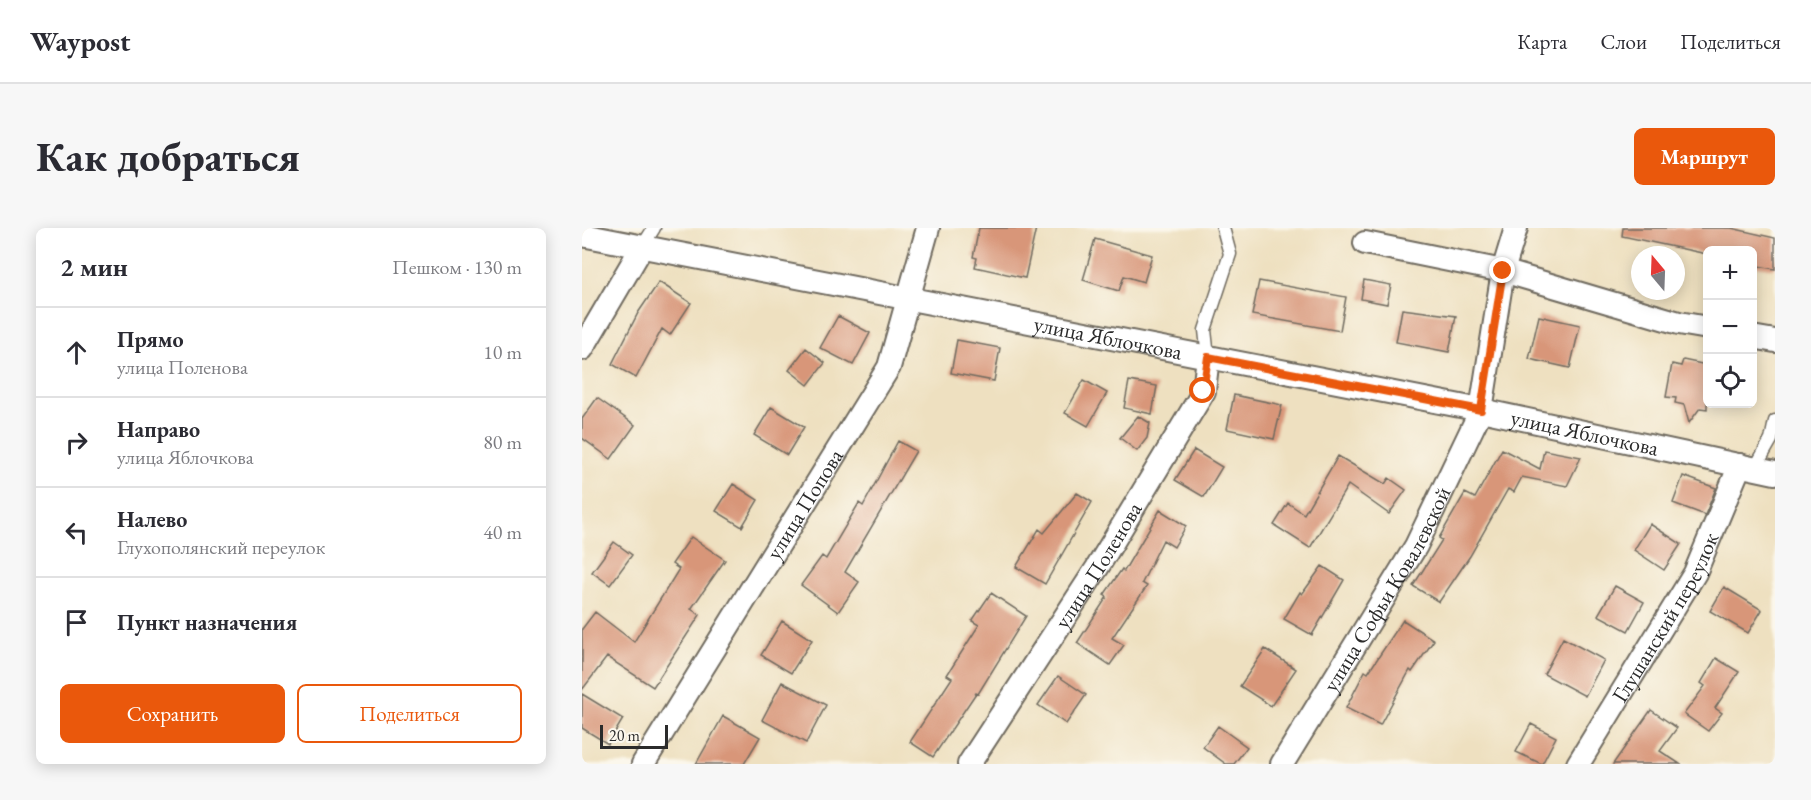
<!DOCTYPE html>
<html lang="ru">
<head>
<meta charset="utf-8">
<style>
	:root { --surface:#fff; --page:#f7f7f7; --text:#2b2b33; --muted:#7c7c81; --line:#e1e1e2; --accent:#ea580c }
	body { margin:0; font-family:"EB Garamond",serif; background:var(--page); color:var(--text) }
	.controls { position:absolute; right:18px; top:18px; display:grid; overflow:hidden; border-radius:9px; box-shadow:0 3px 15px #0003 }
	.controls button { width:54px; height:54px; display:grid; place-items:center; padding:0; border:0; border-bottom:2px solid var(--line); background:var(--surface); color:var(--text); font:30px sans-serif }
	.compass { position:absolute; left:1049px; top:18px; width:54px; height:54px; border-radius:50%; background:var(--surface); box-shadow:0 3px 15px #0003; rotate:341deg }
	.scale { position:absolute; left:18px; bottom:15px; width:68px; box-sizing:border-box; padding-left:6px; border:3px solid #2b2b2b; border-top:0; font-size:16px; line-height:21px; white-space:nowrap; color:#2b2b2b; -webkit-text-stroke:4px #fbf7ec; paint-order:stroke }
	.stop { position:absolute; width:18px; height:18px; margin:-14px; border:4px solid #ea580c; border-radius:50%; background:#fff }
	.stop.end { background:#ea580c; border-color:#fff; box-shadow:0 2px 6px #0008 }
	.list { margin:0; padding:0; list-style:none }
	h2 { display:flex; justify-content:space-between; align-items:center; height:78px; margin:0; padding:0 24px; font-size:26px }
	h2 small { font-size:20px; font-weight:400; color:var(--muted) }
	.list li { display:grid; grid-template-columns:39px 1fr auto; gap:18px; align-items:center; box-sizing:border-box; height:90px; padding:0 24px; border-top:2px solid var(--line) }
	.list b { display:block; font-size:22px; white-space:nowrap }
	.list p { margin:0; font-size:20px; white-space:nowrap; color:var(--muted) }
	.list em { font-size:20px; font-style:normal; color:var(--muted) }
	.actions { display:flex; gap:12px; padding:18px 24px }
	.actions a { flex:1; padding:14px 0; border:2px solid var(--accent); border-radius:9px; text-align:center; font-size:21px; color:var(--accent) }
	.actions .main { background:var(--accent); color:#fff }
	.icon { flex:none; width:33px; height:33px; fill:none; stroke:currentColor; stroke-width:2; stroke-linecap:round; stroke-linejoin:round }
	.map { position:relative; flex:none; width:1193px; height:536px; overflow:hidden; border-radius:9px }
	header { display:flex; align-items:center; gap:36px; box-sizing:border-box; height:84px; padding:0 30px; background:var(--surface); border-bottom:2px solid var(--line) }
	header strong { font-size:28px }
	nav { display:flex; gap:33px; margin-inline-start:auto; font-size:21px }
	.intro { display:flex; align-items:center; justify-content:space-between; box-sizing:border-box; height:144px; padding:0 36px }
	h1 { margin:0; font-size:42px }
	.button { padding:15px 27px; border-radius:9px; background:var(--accent); color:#fff; font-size:21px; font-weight:700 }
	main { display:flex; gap:36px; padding:0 36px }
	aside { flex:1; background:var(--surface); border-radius:9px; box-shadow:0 3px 15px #0003 }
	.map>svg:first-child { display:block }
	.building { fill:#d89679 }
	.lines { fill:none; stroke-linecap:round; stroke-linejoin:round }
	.service-casing { stroke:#6f6a5f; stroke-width:15 }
	.minor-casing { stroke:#6f6a5f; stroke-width:26 }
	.service { stroke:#fff; stroke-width:12 }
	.minor { stroke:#fff; stroke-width:22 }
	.route { stroke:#ea580c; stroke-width:8 }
	.labels { text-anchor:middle; stroke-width:4.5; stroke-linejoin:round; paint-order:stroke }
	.street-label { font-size:22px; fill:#2b2b2b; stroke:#fbf7ec }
</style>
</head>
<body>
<header>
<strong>Waypost</strong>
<nav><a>Карта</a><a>Слои</a><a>Поделиться</a></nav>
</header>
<div class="intro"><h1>Как добраться</h1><a class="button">Маршрут</a></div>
<main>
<aside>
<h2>2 мин<small>Пешком · 130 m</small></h2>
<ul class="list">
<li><svg class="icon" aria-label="ahead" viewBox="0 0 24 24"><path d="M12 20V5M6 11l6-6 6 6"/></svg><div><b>Прямо</b><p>улица Поленова</p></div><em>10 m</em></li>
<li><svg class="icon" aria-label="right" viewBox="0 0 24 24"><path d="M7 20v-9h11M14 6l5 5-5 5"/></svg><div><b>Направо</b><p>улица Яблочкова</p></div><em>80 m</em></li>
<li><svg class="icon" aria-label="left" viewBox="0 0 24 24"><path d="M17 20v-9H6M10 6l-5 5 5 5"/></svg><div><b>Налево</b><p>Глухополянский переулок</p></div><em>40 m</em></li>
<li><svg class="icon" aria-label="arrive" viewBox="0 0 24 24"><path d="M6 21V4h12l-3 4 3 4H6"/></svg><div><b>Пункт назначения</b></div></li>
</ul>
<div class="actions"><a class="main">Сохранить</a><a>Поделиться</a></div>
</aside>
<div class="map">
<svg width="1193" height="536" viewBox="0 0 1193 536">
	<rect width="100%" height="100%" fill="#fbf7ec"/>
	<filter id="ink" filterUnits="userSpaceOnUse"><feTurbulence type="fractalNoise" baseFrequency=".0167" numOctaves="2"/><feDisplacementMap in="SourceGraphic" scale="12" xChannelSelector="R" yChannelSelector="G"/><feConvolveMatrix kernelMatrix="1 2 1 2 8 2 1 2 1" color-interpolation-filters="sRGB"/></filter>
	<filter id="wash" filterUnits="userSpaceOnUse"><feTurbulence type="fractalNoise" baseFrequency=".008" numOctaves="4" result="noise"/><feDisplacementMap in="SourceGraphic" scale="24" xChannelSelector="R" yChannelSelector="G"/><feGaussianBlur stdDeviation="1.35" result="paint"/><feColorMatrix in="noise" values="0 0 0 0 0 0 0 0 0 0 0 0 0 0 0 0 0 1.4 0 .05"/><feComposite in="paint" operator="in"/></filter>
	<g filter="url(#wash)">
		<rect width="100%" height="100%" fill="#eee0c0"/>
		<g id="blocks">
			<path class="building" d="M 397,0 L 454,0 L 443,50 L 393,39 L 395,30 L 391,29 Z
				M 1041,0 L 1149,0 L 1193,10 L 1193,41 L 1170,37 L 1170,22 L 1125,22 L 1125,26 L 1040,8 Z
				M 513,11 L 570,27 L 562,54 L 542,48 L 537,63 L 501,52 Z
				M 782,52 L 809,57 L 805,76 L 779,71 Z
				M 677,53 L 764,69 L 758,103 L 670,87 Z
				M 77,54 L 109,75 L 88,107 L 80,101 L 54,150 L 30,136 L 56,85 Z
				M 820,81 L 874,88 L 867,124 L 814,114 Z
				M 256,88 L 288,105 L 271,137 L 238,120 Z
				M 957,88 L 998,97 L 988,140 L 947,131 Z
				M 375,112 L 418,120 L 412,153 L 369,145 Z
				M 224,120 L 243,135 L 226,157 L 207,142 Z
				M 1101,132 L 1125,137 L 1125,181 L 1118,180 L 1107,195 L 1102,177 L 1093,175 L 1094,170 L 1084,169 L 1090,136 L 1099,138 Z
				M 502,152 L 525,165 L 506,198 L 483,185 Z
				M 547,153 L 575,158 L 570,186 L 542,180 Z
				M 652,167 L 700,177 L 692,211 L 645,201 Z
				M 15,170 L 53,197 L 29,231 L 0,210 L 0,191 Z
				M 189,179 L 222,199 L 205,227 L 172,207 Z
				M 556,188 L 568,195 L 565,210 L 555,223 L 538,210 Z
				M 316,213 L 334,223 L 263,344 L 277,354 L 256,384 L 219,357 L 240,328 L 244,331 L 277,275 L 281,278 Z
				M 920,221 L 958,241 L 962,222 L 999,229 L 985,258 L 940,249 L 932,264 L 926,261 L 888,328 L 857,374 L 831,358 L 860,312 L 857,310 L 883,265 L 893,270 Z
				M 612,222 L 640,239 L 622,269 L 593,252 Z
				M 756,228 L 803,256 L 807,250 L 824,262 L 807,286 L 766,257 L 728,320 L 692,297 L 706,275 L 722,286 Z
				M 1101,248 L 1134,260 L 1123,287 L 1091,275 Z
				M 151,256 L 176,272 L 160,299 L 134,283 Z
				M 495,265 L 510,274 L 463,356 L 434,339 L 457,301 L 462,305 Z
				M 578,282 L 604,298 L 592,319 L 581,312 L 560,355 L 565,358 L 530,410 L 542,417 L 528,437 L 495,415 L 525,369 L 522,367 L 540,341 L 542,343 Z
				M 1068,296 L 1099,316 L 1082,342 L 1052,322 Z
				M 109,309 L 143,332 L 109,381 L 118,387 L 71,459 L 25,429 L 0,462 L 0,401 L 13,384 L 52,414 L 97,341 L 90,336 Z
				M 32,314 L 50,327 L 28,357 L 10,344 Z
				M 740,338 L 762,352 L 730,407 L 702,391 L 718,364 L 720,366 Z
				M 1033,358 L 1062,374 L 1046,403 L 1016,387 Z
				M 1142,359 L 1180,382 L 1166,405 L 1128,383 Z
				M 409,365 L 444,388 L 396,466 L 394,465 L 351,529 L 328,514 L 370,450 L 365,447 L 397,397 L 390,393 Z
				M 821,392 L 852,412 L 830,444 L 828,442 L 798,497 L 764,480 L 783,443 L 786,445 Z
				M 200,393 L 230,412 L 209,445 L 179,427 Z
				M 981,410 L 1022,432 L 1003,468 L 962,446 Z
				M 683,421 L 714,441 L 689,478 L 658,458 Z
				M 1134,430 L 1157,444 L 1133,480 L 1140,485 L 1126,503 L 1102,486 L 1123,458 L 1119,455 Z
				M 476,448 L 504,467 L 484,496 L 456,477 Z
				M 200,454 L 244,477 L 224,515 L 180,492 Z
				M 0,466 L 41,491 L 26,516 L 0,500 Z
				M 1069,482 L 1095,500 L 1078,523 L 1098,536 L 1031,536 Z
				M 141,488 L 178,509 L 162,536 L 114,536 Z
				M 949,496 L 974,509 L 960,536 L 934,524 Z
				M 636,498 L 665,519 L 652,536 L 644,536 L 621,519 Z"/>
		</g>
	</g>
	<g filter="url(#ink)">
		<use href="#blocks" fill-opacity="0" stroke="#6f6a5f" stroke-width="1.5"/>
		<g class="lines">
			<defs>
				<path id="service" d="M 60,19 L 72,0
					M 626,129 L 623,102 L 648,26 L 641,0
					M 1173,240 L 1189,212 L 1193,193"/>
				<g id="minor">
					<path id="s1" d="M 0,7 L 899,182 L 1193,245"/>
					<path d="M 783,15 L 921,43 L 1097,95 L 1126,100"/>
					<path d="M 1170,109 L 1193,113"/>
					<path d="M 0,121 L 60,19"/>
					<path id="s2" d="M 61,536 L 307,139 L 346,0"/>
					<path id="s3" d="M 387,536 L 515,340 L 622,163 L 626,129"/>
					<path id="s4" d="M 700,536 L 834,318 L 899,182 L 921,43 L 934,0"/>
					<path id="s5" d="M 996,536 L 1113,345 L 1158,237"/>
				</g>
			</defs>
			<use href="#service" class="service-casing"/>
			<use href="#minor" class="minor-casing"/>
			<use href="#service" class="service"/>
			<use href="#minor" class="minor"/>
		</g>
	</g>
	<g class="lines" filter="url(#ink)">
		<path class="route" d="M 621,163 L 626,129 L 899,182 L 921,43"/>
	</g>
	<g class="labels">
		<g class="street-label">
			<text dy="8" stroke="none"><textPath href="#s1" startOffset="536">улица Яблочкова</textPath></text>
			<text dy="8" stroke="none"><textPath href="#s1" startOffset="1022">улица Яблочкова</textPath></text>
			<text dy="8" stroke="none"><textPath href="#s2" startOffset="306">улица Попова</textPath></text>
			<text dy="8" stroke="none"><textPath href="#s3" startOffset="237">улица Поленова</textPath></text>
			<text dy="8" stroke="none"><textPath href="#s4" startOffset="204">улица Софьи Ковалевской</textPath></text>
			<text dy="8" stroke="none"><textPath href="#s5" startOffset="171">Глушанский переулок</textPath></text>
		</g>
	</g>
</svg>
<div class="controls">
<button>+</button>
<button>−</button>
<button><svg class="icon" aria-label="locate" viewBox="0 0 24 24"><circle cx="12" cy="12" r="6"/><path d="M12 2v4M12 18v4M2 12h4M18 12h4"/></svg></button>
</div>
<svg class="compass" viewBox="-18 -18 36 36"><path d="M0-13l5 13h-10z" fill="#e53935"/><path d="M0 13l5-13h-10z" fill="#7c7c81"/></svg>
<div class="scale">20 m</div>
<div class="stop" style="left:621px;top:163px"></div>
<div class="stop end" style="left:921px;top:43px"></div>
</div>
</main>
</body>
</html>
